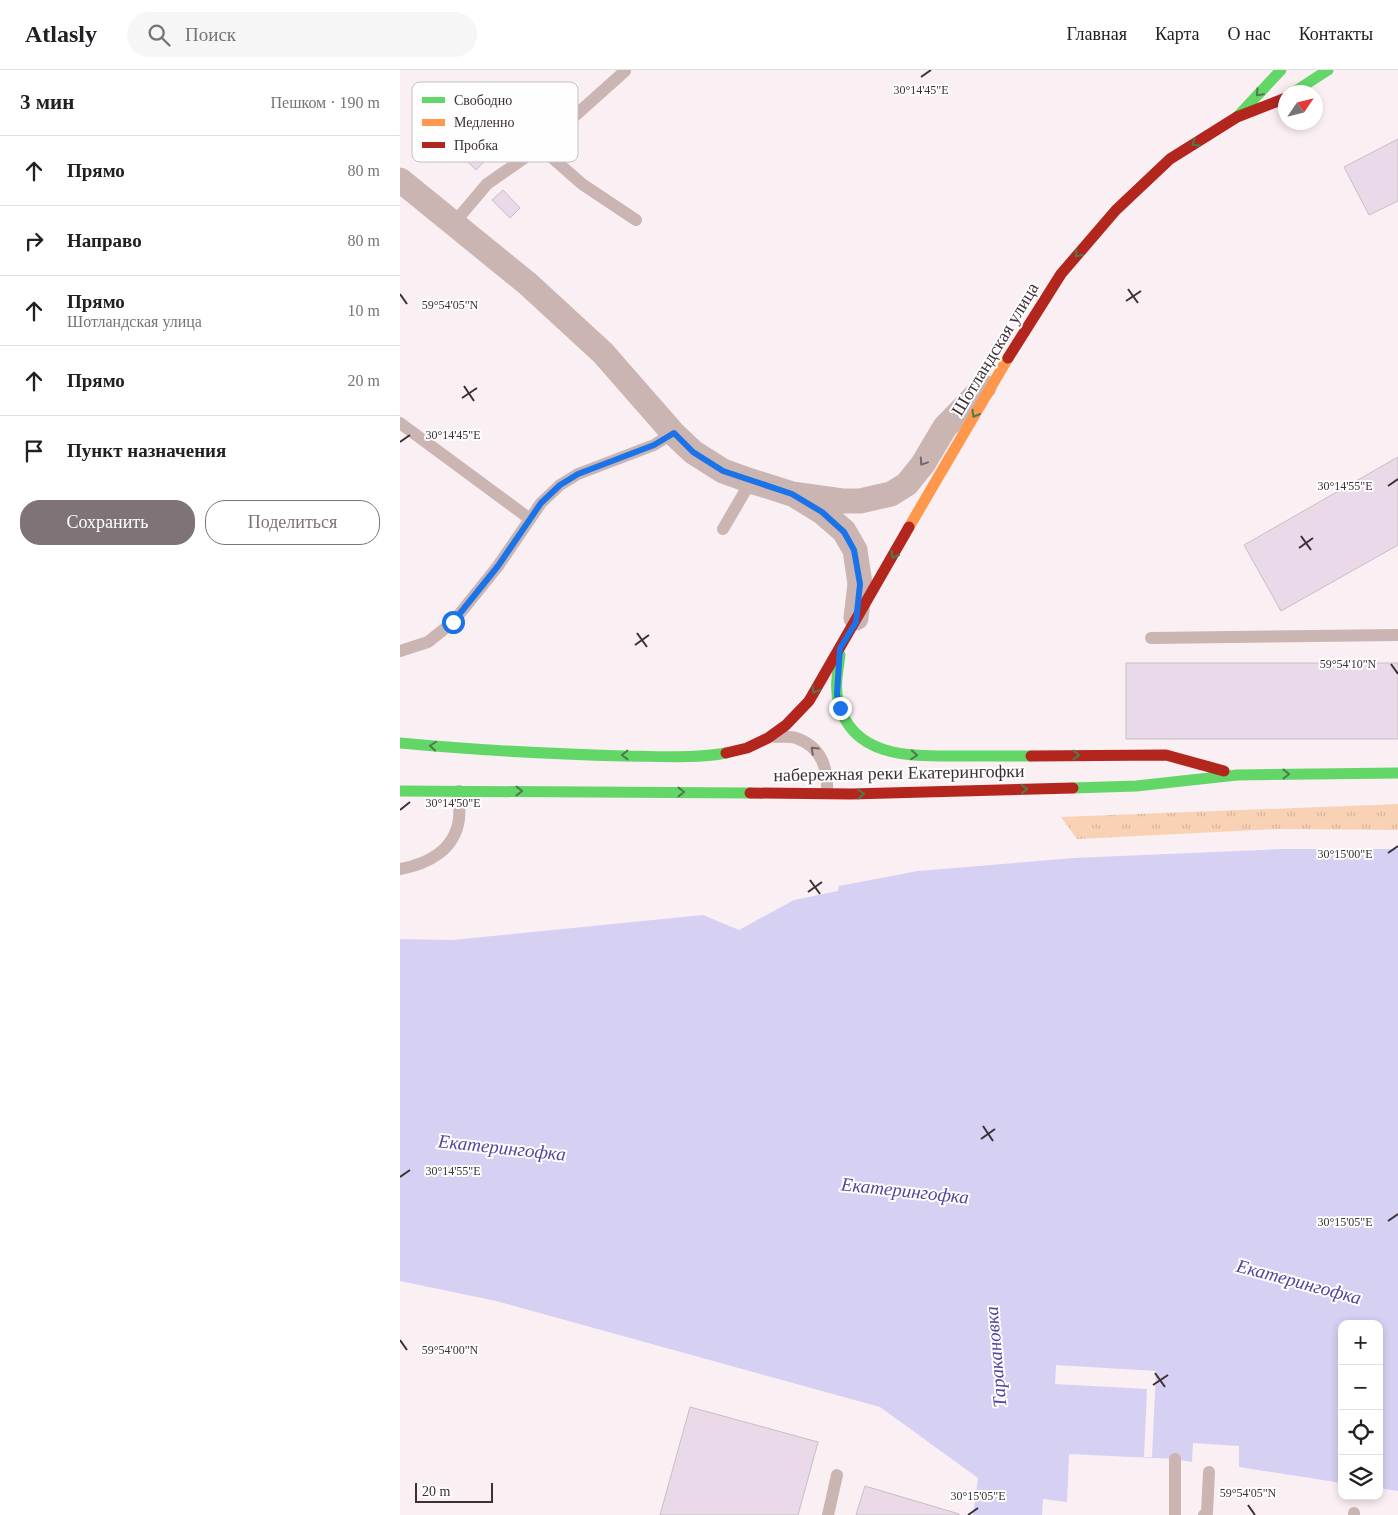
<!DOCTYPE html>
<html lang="ru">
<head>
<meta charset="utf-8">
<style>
	:root { --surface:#fff; --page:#f6f6f6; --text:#202124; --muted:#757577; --line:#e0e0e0; --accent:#7e7377 }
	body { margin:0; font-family:Georgia,serif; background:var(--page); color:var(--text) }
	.controls { position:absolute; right:15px; bottom:15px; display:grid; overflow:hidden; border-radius:10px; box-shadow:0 2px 8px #0003 }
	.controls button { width:45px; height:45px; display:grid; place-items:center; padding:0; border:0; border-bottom:1px solid var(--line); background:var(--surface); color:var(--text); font:25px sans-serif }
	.compass { position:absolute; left:878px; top:15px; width:45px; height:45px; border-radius:50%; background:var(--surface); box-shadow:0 2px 8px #0003; rotate:55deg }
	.scale { position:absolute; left:15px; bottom:12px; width:78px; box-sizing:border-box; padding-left:5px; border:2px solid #3c3034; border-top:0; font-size:14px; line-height:18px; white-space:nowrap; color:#3c3034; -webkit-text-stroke:4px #fefefe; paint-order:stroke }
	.stop { position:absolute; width:15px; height:15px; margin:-11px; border:4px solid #1a73e8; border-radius:50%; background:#fff }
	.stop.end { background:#1a73e8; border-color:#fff; box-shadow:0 1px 5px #0008 }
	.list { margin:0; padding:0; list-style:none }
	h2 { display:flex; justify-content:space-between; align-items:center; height:65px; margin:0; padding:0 20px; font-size:21px }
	h2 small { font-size:16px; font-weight:400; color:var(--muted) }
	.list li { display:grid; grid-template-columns:32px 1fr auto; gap:15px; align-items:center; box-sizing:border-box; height:70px; padding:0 20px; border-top:1px solid var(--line) }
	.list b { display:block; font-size:19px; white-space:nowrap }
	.list p { margin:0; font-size:16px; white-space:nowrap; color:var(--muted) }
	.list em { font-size:16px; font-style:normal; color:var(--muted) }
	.actions { display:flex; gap:10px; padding:15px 20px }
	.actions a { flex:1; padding:11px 0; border:1px solid var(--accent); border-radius:20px; text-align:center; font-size:18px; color:var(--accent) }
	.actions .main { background:var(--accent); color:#fff }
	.icon { flex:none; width:28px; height:28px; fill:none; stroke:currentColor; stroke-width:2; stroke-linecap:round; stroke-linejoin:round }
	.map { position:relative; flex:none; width:998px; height:1445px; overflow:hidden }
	header { display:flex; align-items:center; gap:30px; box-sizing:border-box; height:70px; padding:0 25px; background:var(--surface); border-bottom:1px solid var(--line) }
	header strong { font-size:24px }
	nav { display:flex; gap:28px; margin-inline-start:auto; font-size:18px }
	.search { width:350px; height:45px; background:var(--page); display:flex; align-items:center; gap:12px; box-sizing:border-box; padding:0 18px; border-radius:28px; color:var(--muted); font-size:19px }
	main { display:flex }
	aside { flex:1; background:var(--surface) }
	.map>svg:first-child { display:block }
	.grass { fill:url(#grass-tufts) }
	.water { fill:#d6d0f3 }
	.pier { fill:#faeff3 }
	.building { fill:#eadae9; stroke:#c7bec4 }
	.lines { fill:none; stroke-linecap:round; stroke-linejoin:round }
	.lane { stroke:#cab5b2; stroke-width:12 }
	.street { stroke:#cab5b2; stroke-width:25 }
	.fast { stroke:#63d668; stroke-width:11 }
	.slow { stroke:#ff974d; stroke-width:11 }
	.jam { stroke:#b3261e; stroke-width:11 }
	.oneway { stroke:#4e7b4b }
	.oneway2 { stroke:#756566 }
	.route { stroke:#1a73e8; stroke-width:6 }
	.ticks { fill:none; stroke:#3c3034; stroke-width:2 }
	.labels { text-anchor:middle; stroke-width:4; stroke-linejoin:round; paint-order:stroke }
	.street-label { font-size:18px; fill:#3c3034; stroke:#fefefe }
	.water-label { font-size:19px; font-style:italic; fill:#55459f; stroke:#fefefe }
	.key { fill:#fefefe; stroke:#c4c0c1; stroke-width:1 }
	.key-label { font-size:14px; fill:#3c3034 }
	.ticks-label { font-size:12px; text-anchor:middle; fill:#3c3034; stroke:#fefefe; stroke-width:4; stroke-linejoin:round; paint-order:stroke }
</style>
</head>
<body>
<header>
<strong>Atlasly</strong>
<div class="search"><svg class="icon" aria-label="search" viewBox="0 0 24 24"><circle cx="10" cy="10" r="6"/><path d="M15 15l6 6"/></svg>Поиск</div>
<nav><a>Главная</a><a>Карта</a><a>О нас</a><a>Контакты</a></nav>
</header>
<main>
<aside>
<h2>3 мин<small>Пешком · 190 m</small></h2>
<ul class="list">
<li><svg class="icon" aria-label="ahead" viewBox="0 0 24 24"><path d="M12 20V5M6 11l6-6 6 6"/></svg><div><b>Прямо</b></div><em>80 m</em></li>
<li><svg class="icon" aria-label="right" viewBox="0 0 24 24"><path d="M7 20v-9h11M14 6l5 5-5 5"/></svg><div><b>Направо</b></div><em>80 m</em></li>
<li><svg class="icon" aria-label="ahead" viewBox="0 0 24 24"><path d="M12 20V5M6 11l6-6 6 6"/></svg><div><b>Прямо</b><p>Шотландская улица</p></div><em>10 m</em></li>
<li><svg class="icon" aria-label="ahead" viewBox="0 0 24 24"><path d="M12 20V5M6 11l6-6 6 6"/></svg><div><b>Прямо</b></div><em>20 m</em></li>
<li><svg class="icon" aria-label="arrive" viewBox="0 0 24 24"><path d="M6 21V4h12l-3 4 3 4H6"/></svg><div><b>Пункт назначения</b></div></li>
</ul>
<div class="actions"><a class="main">Сохранить</a><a>Поделиться</a></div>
</aside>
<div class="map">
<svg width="998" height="1445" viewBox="0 0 998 1445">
	<defs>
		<pattern id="grass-tufts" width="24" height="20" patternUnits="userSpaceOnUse" patternTransform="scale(1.25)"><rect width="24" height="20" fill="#f9d2b6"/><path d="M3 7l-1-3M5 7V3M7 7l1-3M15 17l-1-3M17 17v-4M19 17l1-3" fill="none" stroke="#d6b59d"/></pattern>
	</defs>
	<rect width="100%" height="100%" fill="#faeff3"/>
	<path class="grass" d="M 998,734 L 998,760 L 879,759 L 677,769 L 661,747 Z"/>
	<path class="water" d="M 881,779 L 998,779 L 998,1421 L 979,1418 L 979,1254 L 942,1254 L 942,1413 L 839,1397 L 839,1376 L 793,1373 L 792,1392 L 775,1389 L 669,1384 L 667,1432 L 643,1429 L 642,1445 L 573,1445 L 578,1408 L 480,1337 L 96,1231 L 0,1211 L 0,869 L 53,870 L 303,845 L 339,860 L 394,830 L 438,821 L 439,816 L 518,801 L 674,788 Z"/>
	<path class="pier" d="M 656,1295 L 756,1301 L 752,1387 L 744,1387 L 747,1319 L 655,1314 Z"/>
	<path class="building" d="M 61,12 L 113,62 L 76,100 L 24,49 Z
		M 998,69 L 998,131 L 969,145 L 944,97 Z
		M 103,120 L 120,138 L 110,148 L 92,130 Z
		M 998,387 L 998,475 L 881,541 L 844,475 Z
		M 726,593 L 998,593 L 998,669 L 726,669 Z
		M 290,1337 L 418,1372 L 398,1445 L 260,1445 Z
		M 465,1416 L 559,1444 L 559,1445 L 456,1445 Z"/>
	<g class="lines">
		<path class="lane" d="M 140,77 L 182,114 L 236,150
			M 54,153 L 87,114 L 140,77 L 225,1
			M 0,353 L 130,449
			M 323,459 L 351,411
			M 751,568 L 998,565
			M 0,581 L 28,572 L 53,552 L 98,496 L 141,433 L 160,415 L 178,404 L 254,375 L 273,363
			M 375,667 C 382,667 390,666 396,668 C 422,677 428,698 427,723
			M 0,799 C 28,794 55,780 59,749 C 60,739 59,730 59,721
			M 428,1445 L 437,1405
			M 775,1445 L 775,1389
			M 804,1445 L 807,1443 L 809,1402
			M 954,1445 L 954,1443"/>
		<path class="street" d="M 0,110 L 128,214 L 203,283 L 273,363 L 293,382 L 323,401 L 351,411 L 392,424 L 442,431 L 460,431 L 491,424 L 507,414 L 523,394 L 545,357 L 584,317
			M 396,426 L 422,442 L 444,461 L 455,480 L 460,514 L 456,548"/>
		<path class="fast" d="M 894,22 L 928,0
			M 837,47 L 881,0
			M 440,585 C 438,601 434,618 439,634 C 454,689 514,686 558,686 C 583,686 607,686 631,686
			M 0,673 C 75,680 149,684 224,686 C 258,686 293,689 326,683
			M 673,718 L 736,716 L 837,705 L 998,703
			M 0,721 L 350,723"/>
		<path class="slow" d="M 509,457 L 608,288"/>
		<path class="jam" d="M 608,288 L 661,204 L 716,140 L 770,89 L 837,47 L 886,28
			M 326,683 L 347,678 L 368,668 L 386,655 L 409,631 L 509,457
			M 631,686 L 766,685 L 824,701
			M 350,723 L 451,724 L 673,718"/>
	</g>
	<defs><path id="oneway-chevron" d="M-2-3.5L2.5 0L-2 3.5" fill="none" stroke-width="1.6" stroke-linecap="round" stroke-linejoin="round" transform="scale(1.25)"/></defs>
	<g class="oneway">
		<use href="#oneway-chevron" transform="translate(859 23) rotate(133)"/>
		<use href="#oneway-chevron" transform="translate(795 73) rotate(148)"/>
		<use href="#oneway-chevron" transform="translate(678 184) rotate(131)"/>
		<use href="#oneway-chevron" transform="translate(575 344) rotate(120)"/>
		<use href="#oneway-chevron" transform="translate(494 485) rotate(120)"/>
		<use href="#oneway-chevron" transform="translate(415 620) rotate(121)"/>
		<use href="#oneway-chevron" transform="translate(33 676) rotate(-175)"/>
		<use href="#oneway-chevron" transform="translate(225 685) rotate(-180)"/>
		<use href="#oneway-chevron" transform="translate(514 685) rotate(5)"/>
		<use href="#oneway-chevron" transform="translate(676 685)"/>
		<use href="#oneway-chevron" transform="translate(886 704) rotate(-1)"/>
		<use href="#oneway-chevron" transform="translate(624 719) rotate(-2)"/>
		<use href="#oneway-chevron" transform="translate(119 721)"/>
		<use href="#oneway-chevron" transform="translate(281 722)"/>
		<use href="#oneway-chevron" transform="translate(461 724) rotate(-2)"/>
	</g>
	<g class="oneway2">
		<use href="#oneway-chevron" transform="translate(523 392) rotate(124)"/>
		<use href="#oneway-chevron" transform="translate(414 680) rotate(-136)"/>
	</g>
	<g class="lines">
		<path class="route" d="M 53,552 L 98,496 L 141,433 L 160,415 L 178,404 L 254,375 L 274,363 L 293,382 L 323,401 L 392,424 L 422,442 L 444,462 L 454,480 L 460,514 L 456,552 L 440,578 L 437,624 L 440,638"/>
	</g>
	<path class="ticks" d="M 521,7 L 531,0M 728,219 L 738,233M 0,224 L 7,234M 726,231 L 741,221M 64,316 L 74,331M 62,328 L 77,318M 0,372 L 10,365M 988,416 L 998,409M 901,466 L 911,480M 899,478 L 913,468M 237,563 L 247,577M 235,575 L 249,565M 991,594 L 998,604M 0,740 L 10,732M 988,783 L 998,776M 410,810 L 420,824M 408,822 L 422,812M 583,1056 L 593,1071M 581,1069 L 595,1059M 0,1107 L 10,1100M 988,1151 L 998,1144M 0,1270 L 7,1280M 755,1303 L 765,1317M 753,1315 L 768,1305M 848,1435 L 855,1445M 568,1445 L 578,1438"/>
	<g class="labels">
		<g class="street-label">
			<text transform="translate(595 279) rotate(-59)" y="6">Шотландская улица</text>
			<text transform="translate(499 703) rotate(-1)" y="6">набережная реки Екатерингофки</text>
		</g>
		<g class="water-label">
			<text transform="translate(102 1077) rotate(6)" y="7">Екатерингофка</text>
			<text transform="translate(505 1120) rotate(6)" y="7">Екатерингофка</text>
			<text transform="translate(899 1211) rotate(15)" y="7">Екатерингофка</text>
			<text transform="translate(595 1287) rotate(-95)" y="7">Таракановка</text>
		</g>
	</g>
	<rect x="12" y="12" width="166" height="80" rx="8" class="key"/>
	<rect x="22" y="27" width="23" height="6" fill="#63d668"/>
	<rect x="22" y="49" width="23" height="7" fill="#ff974d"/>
	<rect x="22" y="72" width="23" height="6" fill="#b3261e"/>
	<g class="key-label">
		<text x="54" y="35">Свободно</text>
		<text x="54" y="57">Медленно</text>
		<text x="54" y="80">Пробка</text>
	</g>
	<g class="ticks-label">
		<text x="521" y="24">30°14'45"E</text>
		<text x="50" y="239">59°54'05"N</text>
		<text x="53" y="369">30°14'45"E</text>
		<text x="945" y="420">30°14'55"E</text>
		<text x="948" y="598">59°54'10"N</text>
		<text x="53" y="737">30°14'50"E</text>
		<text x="945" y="788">30°15'00"E</text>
		<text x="53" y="1105">30°14'55"E</text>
		<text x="945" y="1156">30°15'05"E</text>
		<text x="50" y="1284">59°54'00"N</text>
		<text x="848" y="1427">59°54'05"N</text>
		<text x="578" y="1430">30°15'05"E</text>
	</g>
</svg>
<div class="controls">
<button>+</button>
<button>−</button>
<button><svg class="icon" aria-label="locate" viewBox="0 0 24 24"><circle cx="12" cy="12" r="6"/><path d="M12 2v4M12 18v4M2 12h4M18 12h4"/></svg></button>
<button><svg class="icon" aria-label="layers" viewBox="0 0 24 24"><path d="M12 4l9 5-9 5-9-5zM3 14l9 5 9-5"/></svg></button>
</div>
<svg class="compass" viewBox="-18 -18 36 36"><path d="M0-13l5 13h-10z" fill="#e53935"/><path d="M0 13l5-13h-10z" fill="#757577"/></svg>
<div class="scale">20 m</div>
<div class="stop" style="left:53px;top:552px"></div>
<div class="stop end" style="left:440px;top:638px"></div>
</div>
</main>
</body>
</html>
